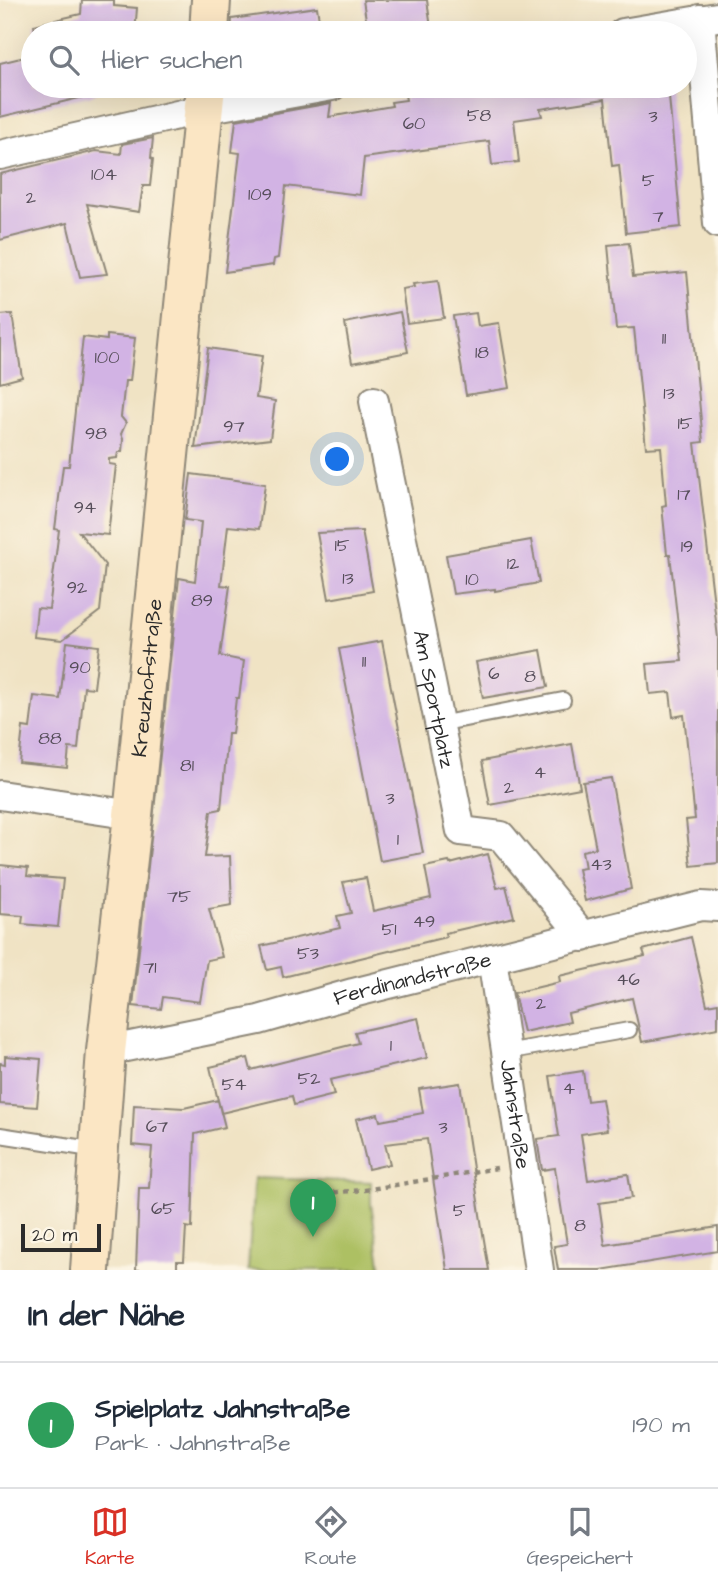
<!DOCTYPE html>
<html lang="de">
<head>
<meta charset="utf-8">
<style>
	:root { --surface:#fff; --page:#f6f6f7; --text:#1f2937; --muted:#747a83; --line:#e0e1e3; --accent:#d93025 }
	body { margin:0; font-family:"Architects Daughter",sans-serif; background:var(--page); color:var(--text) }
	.scale { position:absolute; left:21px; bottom:18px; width:80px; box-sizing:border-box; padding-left:7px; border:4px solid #2b2b2b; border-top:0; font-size:19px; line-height:24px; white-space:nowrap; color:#2b2b2b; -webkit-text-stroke:5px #fcf5e5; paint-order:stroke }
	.you { position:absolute; left:338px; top:460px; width:24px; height:24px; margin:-18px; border:5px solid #fff; border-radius:50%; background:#1a73e8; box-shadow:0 0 0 10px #1a73e833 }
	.badge { display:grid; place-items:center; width:46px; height:46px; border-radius:50%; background:var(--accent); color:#fff; font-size:23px; font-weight:700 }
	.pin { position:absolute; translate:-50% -58px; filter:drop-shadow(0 2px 4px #0008) }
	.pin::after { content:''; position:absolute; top:37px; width:24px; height:21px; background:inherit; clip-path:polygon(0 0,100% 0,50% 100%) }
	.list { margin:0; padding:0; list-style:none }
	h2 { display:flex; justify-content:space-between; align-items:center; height:91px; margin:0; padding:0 28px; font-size:30px }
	h2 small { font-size:23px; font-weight:400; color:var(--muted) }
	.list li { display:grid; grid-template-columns:46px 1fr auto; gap:21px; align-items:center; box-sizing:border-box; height:126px; padding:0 28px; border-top:2px solid var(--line) }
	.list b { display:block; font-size:26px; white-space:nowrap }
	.list p { margin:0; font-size:23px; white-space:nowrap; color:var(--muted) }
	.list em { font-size:23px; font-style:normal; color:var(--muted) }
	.icon { flex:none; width:38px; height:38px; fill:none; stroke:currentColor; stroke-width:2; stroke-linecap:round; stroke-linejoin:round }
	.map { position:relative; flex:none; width:718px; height:1270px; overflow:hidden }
	.search { position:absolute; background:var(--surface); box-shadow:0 7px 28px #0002; left:21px; right:21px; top:21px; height:77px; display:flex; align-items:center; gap:18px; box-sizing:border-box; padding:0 24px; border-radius:38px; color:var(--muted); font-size:26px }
	.sheet { height:217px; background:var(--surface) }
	nav { display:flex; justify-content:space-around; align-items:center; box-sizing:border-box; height:98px; border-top:2px solid var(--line); background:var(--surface); font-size:19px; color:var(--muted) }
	nav a { display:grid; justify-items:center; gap:4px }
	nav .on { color:var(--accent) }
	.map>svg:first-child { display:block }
	.green { fill:#adc064; stroke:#6c7648; stroke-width:2 }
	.building { fill:#d2b3e4 }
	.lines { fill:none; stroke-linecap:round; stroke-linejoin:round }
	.lane-casing { stroke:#8e8778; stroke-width:18 }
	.street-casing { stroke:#8e8778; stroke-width:32 }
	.secondary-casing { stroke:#8e8778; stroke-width:42 }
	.path { stroke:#8e8778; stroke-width:4.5; stroke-dasharray:5 5; stroke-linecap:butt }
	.lane { stroke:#fff; stroke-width:14 }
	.street { stroke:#fff; stroke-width:28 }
	.secondary { stroke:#fbe6c4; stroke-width:38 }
	.labels { text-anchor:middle; stroke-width:5; stroke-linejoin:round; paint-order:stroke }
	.number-label { font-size:18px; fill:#554d59 }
	.street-label { font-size:21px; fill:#2b2b2b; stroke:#fcf5e5 }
</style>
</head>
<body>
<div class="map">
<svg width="718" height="1270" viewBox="0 0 718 1270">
	<rect width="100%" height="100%" fill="#fcf5e5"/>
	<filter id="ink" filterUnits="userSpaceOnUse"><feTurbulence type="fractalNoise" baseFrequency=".0143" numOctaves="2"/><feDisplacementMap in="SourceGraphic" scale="14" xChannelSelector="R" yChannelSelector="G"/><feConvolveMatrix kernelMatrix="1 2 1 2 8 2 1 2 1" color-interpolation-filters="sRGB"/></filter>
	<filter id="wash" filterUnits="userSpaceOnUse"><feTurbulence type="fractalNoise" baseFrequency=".00686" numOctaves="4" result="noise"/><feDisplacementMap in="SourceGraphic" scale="28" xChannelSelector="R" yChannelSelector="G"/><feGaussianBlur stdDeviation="1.57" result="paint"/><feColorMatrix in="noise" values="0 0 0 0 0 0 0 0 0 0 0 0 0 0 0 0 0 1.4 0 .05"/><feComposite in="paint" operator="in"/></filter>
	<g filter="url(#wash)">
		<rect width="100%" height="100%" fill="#f0e3c4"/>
		<path class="green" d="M 254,1178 L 371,1182 L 371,1204 L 381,1270 L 248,1270 Z"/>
		<g id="blocks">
			<path class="building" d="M 82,0 L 114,0 L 114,6 L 137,8 L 135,33 L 35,33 L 34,25 L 81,14 Z
				M 363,0 L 427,0 L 431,28 L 397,33 L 368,33 Z
				M 317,7 L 321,33 L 231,33 L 232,19 Z
				M 29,56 L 33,72 L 33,86 L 95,86 L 96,94 L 0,117 L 0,63 Z
				M 459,86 L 668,86 L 681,227 L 626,233 L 619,165 L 612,166 L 605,99 L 540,109 L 542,116 L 514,120 L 519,162 L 492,165 L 489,141 L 364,158 L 360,195 L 286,186 L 278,258 L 274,259 L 273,265 L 225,272 L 240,153 L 232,152 L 236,120 L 331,103 L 329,117 L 392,106 L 391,102 L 406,100 L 405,95 Z
				M 153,138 L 151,158 L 153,159 L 150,186 L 143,186 L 139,212 L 87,204 L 107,274 L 80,277 L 67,223 L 0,240 L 0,174 L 96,151 L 121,154 L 122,144 Z
				M 629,243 L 633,277 L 687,272 L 703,442 L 695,443 L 718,638 L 718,863 L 691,866 L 686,820 L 695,819 L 684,715 L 673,717 L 670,692 L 650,694 L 647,664 L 682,661 L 670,554 L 667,554 L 662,506 L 666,505 L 661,447 L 646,448 L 634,328 L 616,329 L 608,245 Z
				M 438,281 L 444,318 L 407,323 L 402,289 L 414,287 L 413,284 Z
				M 400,312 L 408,352 L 352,363 L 345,323 Z
				M 476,313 L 478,326 L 499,323 L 510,388 L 466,395 L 453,316 Z
				M 12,314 L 22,377 L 0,383 L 0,315 Z
				M 107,335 L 135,338 L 130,381 L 125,381 L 121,417 L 126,423 L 121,434 L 123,439 L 122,452 L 118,452 L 117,458 L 109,459 L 109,464 L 116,465 L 108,535 L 79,532 L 105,565 L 100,611 L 62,640 L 34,637 L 37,608 L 49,609 L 59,530 L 55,529 L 63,466 L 69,466 L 83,337 L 107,340 Z
				M 208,348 L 262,356 L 256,398 L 275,401 L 270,439 L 195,448 Z
				M 191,474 L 265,484 L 259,529 L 228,526 L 221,585 L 230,586 L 220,656 L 244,661 L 239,698 L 236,698 L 232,734 L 228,734 L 221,809 L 211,811 L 205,857 L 230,856 L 232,905 L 209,909 L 222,957 L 207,960 L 200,1002 L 163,997 L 161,1009 L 133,1006 L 179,578 L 195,581 L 198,554 L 201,522 L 185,520 Z
				M 362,531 L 373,591 L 329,599 L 317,533 Z
				M 531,540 L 539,583 L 495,591 L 495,589 L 453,594 L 446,555 Z
				M 382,641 L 423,853 L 380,861 L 339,649 Z
				M 67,642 L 99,646 L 94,688 L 84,687 L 78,749 L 69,748 L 67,768 L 19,763 L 23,727 L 30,728 L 34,696 L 60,699 Z
				M 541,650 L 548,687 L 483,698 L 476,662 Z
				M 572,744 L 580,788 L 490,805 L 482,761 Z
				M 611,778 L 631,889 L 585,901 L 578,869 L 585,868 L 582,851 L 596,848 L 583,782 Z
				M 488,854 L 497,888 L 506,886 L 514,917 L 445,933 L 446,937 L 283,977 L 281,967 L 267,970 L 261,946 L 340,928 L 337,916 L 351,913 L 343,882 L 366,878 L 373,911 L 431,898 L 425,867 L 449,862 L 450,864 Z
				M 0,865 L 28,868 L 27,876 L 63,879 L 58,927 L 22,924 L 23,916 L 0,914 Z
				M 691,937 L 707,1005 L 718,1003 L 718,1028 L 642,1042 L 632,998 L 568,1013 L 570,1022 L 523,1032 L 514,993 L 560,982 L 559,976 L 645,956 L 643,950 Z
				M 418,1018 L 427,1058 L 330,1080 L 334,1095 L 294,1105 L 292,1096 L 221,1113 L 210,1067 L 248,1058 L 251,1070 L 358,1043 L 355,1032 Z
				M 5,1056 L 41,1059 L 37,1107 L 0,1104 L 0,1063 L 5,1064 Z
				M 583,1071 L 587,1101 L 602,1099 L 607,1130 L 581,1134 L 588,1180 L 628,1174 L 632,1198 L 599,1203 L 605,1245 L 718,1227 L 718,1251 L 601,1270 L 558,1270 L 554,1246 L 567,1244 L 555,1168 L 542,1170 L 537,1139 L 559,1136 L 550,1076 Z
				M 460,1083 L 483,1234 L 489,1270 L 447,1270 L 427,1139 L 385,1144 L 390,1164 L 368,1169 L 356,1119 L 378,1114 L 380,1121 L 423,1113 L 419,1089 Z
				M 218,1100 L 225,1127 L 195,1134 L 192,1228 L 186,1227 L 184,1261 L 177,1261 L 177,1270 L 136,1270 L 139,1188 L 149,1188 L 152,1147 L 132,1145 L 134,1105 L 184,1108 Z"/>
		</g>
	</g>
	<g filter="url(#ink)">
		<use href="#blocks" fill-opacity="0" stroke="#8e8778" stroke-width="2"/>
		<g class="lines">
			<defs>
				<path id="lane" d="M 439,724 L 563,700
					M 506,1052 L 629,1030
					M 0,1135 L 97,1150"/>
				<g id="street">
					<path d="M 700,19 L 718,223"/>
					<path d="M 623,33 L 717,17"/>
					<path d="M 0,155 L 204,109 L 332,86"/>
					<path id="s1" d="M 374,401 L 461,831 L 501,836 L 584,937"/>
					<path d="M 0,795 L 133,815"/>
					<path id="s2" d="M 492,958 L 539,1270"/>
					<path id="s3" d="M 106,1051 L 259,1020 L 353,993 L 701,906 L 718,907"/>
				</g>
				<g id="secondary">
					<path d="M 209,33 L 211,0"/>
					<path id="s4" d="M 90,1270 L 106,1051 L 133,815 L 206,86"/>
				</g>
			</defs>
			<use href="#lane" class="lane-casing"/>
			<use href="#street" class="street-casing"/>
			<use href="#secondary" class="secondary-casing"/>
			<path class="path" d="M 324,1193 L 365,1190 L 497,1168"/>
			<use href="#lane" class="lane"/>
			<use href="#street" class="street"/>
			<use href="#secondary" class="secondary"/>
		</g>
	</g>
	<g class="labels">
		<g class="number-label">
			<text x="479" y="121">58</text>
			<text x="653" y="122">3</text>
			<text x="414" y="129">60</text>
			<text x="104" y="180">104</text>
			<text x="648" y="186">5</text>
			<text x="260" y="200">109</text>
			<text x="31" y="203">2</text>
			<text x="658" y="222">7</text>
			<text x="664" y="344">11</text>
			<text x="482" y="358">18</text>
			<text x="107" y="363">100</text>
			<text x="669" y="399">13</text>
			<text x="685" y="429">15</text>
			<text x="234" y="432">97</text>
			<text x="96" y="439">98</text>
			<text x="684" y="500">17</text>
			<text x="85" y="513">94</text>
			<text x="342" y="551">15</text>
			<text x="687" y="552">19</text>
			<text x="513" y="569">12</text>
			<text x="348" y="584">13</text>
			<text x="472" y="585">10</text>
			<text x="77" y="593">92</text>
			<text x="202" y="606">89</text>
			<text x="364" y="667">11</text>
			<text x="80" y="673">90</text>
			<text x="494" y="679">6</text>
			<text x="530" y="682">8</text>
			<text x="50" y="744">88</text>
			<text x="187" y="771">81</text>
			<text x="540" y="778">4</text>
			<text x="509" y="793">2</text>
			<text x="390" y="804">3</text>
			<text x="398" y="845">1</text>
			<text x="601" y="870">43</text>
			<text x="179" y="902">75</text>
			<text x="424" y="927">49</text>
			<text x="389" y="935">51</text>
			<text x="308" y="959">53</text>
			<text x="150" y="973">71</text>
			<text x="628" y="985">46</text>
			<text x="541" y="1009">2</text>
			<text x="391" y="1051">1</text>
			<text x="309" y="1084">52</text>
			<text x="234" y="1090">54</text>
			<text x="569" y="1094">4</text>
			<text x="157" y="1132">67</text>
			<text x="443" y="1133">3</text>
			<text x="163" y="1214">65</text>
			<text x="459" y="1216">5</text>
			<text x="580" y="1231">8</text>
		</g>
		<g class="street-label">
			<text dy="7" stroke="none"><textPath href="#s4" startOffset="595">Kreuzhofstraße</textPath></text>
			<text dy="7" stroke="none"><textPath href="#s1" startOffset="304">Am Sportplatz</textPath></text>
			<text dy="7" stroke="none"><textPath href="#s3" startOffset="315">Ferdinandstraße</textPath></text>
			<text dy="7" stroke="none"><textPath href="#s2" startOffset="158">Jahnstraße</textPath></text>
		</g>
	</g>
</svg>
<div class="scale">20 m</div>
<div class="you"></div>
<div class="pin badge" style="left:313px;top:1237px;background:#2e9e5b">1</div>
<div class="search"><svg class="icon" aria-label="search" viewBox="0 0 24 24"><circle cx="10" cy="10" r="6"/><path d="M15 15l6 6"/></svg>Hier suchen</div>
</div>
<section class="sheet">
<h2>In der Nähe<small></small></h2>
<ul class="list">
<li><span class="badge" style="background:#2e9e5b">1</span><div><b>Spielplatz Jahnstraße</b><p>Park · Jahnstraße</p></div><em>190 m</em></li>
</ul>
</section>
<nav>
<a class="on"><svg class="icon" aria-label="map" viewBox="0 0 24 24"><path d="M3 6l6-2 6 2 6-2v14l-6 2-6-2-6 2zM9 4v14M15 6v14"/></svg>Karte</a>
<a><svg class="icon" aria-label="directions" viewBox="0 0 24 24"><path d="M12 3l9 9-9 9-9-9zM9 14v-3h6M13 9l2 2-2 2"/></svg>Route</a>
<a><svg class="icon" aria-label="saved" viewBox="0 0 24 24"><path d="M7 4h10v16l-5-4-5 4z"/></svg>Gespeichert</a>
</nav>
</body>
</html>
